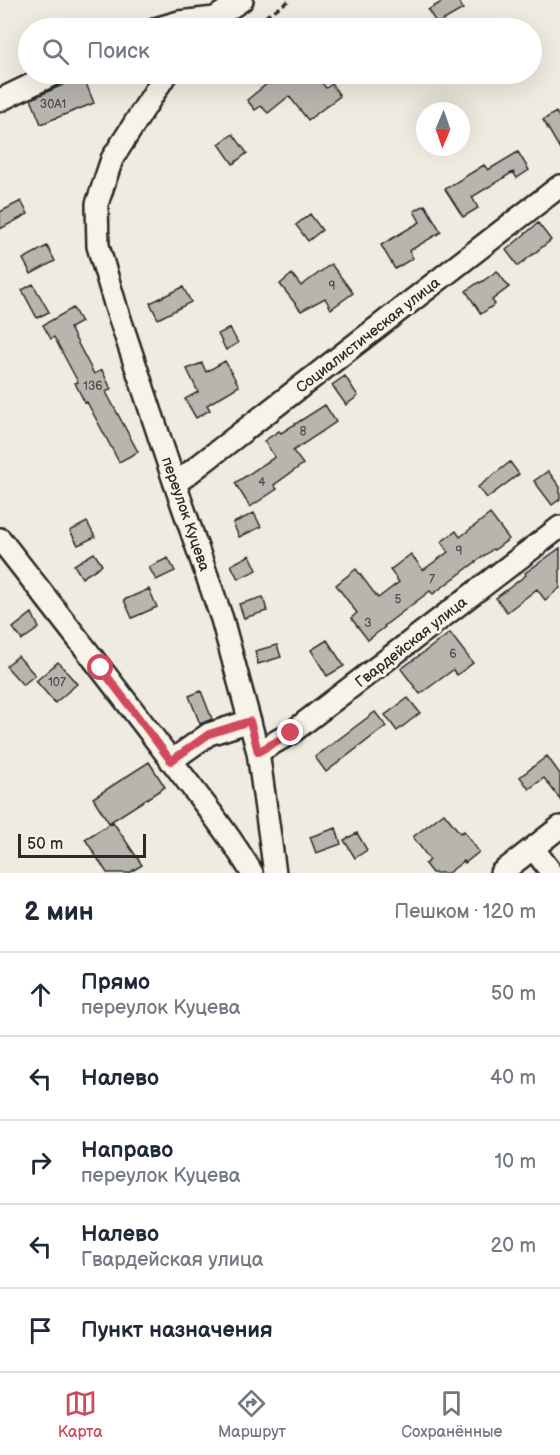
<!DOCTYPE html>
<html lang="ru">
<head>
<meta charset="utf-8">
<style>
	:root { --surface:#fff; --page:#f2f2f3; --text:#1f2937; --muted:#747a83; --line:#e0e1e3; --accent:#d1495b }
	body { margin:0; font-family:"Balsamiq Sans",sans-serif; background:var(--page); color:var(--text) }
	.compass { position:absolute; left:416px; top:102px; width:54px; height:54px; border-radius:50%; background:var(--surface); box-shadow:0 6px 24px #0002; rotate:182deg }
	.scale { position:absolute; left:18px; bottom:15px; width:128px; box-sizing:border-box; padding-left:6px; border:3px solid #2b2b2b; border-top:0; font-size:16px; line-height:21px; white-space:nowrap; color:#2b2b2b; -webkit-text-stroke:4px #f7f3e8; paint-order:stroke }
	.stop { position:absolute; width:18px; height:18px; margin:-14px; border:4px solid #d1495b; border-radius:50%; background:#fff }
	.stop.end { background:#d1495b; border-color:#fff; box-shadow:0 2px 6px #0008 }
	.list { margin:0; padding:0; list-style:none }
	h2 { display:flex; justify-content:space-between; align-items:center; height:78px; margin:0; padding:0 24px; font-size:26px }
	h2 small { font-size:20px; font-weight:400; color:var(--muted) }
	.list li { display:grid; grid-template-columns:39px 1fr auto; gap:18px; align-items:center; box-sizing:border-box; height:84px; padding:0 24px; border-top:2px solid var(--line) }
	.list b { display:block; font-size:22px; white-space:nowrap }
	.list p { margin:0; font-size:20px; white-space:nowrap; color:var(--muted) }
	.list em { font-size:20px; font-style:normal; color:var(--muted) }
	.icon { flex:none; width:33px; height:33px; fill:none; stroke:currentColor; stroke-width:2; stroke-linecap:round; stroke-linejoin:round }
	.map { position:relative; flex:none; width:560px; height:873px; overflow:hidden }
	.search { position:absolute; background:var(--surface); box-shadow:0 6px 24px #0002; left:18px; right:18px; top:18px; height:66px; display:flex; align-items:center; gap:15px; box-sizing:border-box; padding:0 21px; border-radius:33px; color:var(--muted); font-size:22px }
	.sheet { height:498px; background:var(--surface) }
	nav { display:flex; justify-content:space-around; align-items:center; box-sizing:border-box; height:84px; border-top:2px solid var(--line); background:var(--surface); font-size:16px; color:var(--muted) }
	nav a { display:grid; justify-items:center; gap:3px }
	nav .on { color:var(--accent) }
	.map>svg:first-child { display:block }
	.building { fill:#b8b5ae; stroke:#2b2b2b; stroke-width:1.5 }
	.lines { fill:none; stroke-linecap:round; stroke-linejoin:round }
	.minor-casing { stroke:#2b2b2b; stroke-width:26 }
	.path { stroke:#2b2b2b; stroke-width:3; stroke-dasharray:6 4.5; stroke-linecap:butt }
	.minor { stroke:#f7f3e8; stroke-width:21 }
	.route { stroke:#d1495b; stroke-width:8 }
	.labels { text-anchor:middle; stroke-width:6; stroke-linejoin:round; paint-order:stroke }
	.number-label { font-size:12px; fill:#4e4e4c }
	.street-label { font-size:15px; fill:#2b2b2b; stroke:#f7f3e8 }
</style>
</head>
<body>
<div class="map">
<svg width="560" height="873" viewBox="0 0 560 873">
	<rect width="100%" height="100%" fill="#efebe0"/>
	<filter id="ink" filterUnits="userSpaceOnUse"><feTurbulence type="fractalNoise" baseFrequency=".0167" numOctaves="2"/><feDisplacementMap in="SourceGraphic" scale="12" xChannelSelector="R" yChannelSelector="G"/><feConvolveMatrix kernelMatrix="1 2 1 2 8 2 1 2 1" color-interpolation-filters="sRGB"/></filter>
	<g filter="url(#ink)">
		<path class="building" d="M 445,0 L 458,0 L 463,9 L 437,24 L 428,10 Z
			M 279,74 L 315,74 L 326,88 L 332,84 L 340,96 L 308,120 L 289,96 L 268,113 L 261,106 L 255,110 L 247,100 Z
			M 83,76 L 94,103 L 41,124 L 31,99 Z
			M 556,112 L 560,119 L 560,149 L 543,120 Z
			M 233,134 L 247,153 L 233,164 L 219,144 Z
			M 518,152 L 529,170 L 517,178 L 513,172 L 472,197 L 478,208 L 463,217 L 445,189 L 484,165 L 488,170 Z
			M 21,201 L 28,214 L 0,229 L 0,212 Z
			M 425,205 L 441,232 L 409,251 L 413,258 L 395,269 L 381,245 L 420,222 L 414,211 Z
			M 310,214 L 322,230 L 308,241 L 296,225 Z
			M 538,223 L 551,240 L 518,266 L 506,250 Z
			M 47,246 L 55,261 L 31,274 L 23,259 Z
			M 331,264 L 353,293 L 331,309 L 325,298 L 301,311 L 280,284 L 292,274 L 301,286 Z
			M 497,271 L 509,287 L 492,300 L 495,304 L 481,314 L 466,291 L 479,282 L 480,283 Z
			M 33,284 L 49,312 L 37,318 L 22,290 Z
			M 183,287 L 191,302 L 158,319 L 150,303 Z
			M 73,308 L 81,322 L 70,328 L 94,374 L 102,370 L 111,389 L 106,392 L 138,452 L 119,462 L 87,402 L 85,403 L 75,383 L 78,382 L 54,337 L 51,339 L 43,325 Z
			M 230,328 L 238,343 L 226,350 L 218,334 Z
			M 225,361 L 239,386 L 207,405 L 210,410 L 196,418 L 185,399 L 198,392 L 187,369 L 202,363 L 206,372 Z
			M 345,376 L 358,396 L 346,405 L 332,385 Z
			M 325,405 L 336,422 L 293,451 L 303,464 L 274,485 L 277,489 L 250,507 L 235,483 L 275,457 L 264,441 L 279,431 L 281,433 Z
			M 510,462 L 519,474 L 487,498 L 478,487 Z
			M 548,471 L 560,487 L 560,499 L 552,505 L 534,481 Z
			M 254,513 L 261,527 L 239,537 L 233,523 Z
			M 490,514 L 509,539 L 494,550 L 493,549 L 433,594 L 430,591 L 384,626 L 385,627 L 368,640 L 351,618 L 357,613 L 336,585 L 356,569 L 378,598 L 399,582 L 390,570 L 411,554 L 423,570 L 448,552 L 441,542 L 456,531 L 460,537 Z
			M 87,522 L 95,537 L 78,545 L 70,531 Z
			M 560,548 L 560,588 L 545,600 L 537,589 L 507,612 L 496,598 L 526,575 L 525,573 Z
			M 94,553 L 102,565 L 82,578 L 74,565 Z
			M 250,555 L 257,570 L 238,579 L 231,565 Z
			M 168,558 L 175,571 L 156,580 L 149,567 Z
			M 149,589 L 157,607 L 132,618 L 124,600 Z
			M 263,597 L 267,611 L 244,618 L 239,604 Z
			M 32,613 L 39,628 L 22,640 L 13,628 Z
			M 450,633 L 473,663 L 457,675 L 453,670 L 420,694 L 401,669 Z
			M 327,640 L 344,666 L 327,676 L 311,650 Z
			M 277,645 L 281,657 L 258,664 L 255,651 Z
			M 18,656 L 35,675 L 23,685 L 6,666 Z
			M 58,662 L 77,684 L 55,703 L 36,681 Z
			M 201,691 L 212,719 L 200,724 L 189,696 Z
			M 408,698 L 420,713 L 397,731 L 385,715 Z
			M 375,712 L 386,726 L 326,772 L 315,757 Z
			M 547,756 L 560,774 L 560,799 L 544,778 L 529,789 L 520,777 Z
			M 149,762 L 165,787 L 109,823 L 93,798 Z
			M 444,813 L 460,833 L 464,831 L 479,852 L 465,863 L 464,861 L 448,873 L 432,873 L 425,864 L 430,860 L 413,837 Z
			M 113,822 L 142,865 L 129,873 L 107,873 L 85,839 Z
			M 336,828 L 341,844 L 316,853 L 310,837 Z
			M 357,833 L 367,850 L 355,858 L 344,840 Z"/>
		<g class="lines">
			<defs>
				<path id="minor" d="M 206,26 L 215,18 L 242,0
					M 158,28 L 179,22 L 215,18
					M 166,74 L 112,159 L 97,204 L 98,246 L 116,307 L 175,484 L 222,619 L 258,752 L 275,873
					M 0,100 L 54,74
					M 175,484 L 560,186
					M 0,539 C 55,609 110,680 164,751 C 194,791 227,830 252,873
					M 258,752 L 291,733 L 560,527
					M 171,761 L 209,734 L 250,721
					M 533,848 L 552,873
					M 501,873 L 560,827"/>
			</defs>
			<use href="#minor" class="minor-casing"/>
			<path class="path" d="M 248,28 L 290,0"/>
			<use href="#minor" class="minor"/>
		</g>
	</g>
	<g class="lines" filter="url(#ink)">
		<path class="route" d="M 101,668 L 171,761 L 209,734 L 250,721 L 258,752 L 291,733"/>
	</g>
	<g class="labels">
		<g class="number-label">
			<text x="53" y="108">30А1</text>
			<text x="332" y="290">9</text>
			<text x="93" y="390">136</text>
			<text x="303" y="435">8</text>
			<text x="262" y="486">4</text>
			<text x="459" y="555">9</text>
			<text x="432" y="583">7</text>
			<text x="398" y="603">5</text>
			<text x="368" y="627">3</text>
			<text x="453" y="658">6</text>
			<text x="57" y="686">107</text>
		</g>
		<g class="street-label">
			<text transform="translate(368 335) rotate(-38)" y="5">Социалистическая улица</text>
			<text transform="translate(186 514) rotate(71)" y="5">переулок Куцева</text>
			<text transform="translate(411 642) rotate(-38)" y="5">Гвардейская улица</text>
		</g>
	</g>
</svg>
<svg class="compass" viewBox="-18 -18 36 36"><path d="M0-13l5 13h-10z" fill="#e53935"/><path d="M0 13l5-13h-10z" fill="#747a83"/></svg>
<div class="scale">50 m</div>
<div class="stop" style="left:101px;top:668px"></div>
<div class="stop end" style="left:291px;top:733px"></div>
<div class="search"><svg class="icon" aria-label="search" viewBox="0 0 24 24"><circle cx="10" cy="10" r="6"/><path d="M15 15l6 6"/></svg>Поиск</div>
</div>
<section class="sheet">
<h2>2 мин<small>Пешком · 120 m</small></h2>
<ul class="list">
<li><svg class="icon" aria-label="ahead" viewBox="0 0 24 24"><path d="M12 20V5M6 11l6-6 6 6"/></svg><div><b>Прямо</b><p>переулок Куцева</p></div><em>50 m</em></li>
<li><svg class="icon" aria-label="left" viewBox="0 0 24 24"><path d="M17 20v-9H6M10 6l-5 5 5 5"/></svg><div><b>Налево</b></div><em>40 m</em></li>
<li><svg class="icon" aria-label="right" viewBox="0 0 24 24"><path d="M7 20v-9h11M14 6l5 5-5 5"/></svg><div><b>Направо</b><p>переулок Куцева</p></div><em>10 m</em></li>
<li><svg class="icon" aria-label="left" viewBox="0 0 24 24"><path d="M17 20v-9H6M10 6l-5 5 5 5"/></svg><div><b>Налево</b><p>Гвардейская улица</p></div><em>20 m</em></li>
<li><svg class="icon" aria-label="arrive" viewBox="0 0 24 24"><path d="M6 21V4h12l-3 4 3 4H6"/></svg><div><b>Пункт назначения</b></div></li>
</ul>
</section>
<nav>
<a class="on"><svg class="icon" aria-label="map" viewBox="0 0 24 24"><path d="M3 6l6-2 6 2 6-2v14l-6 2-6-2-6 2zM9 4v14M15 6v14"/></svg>Карта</a>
<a><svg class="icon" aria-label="directions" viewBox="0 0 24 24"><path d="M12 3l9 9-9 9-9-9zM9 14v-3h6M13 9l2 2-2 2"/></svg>Маршрут</a>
<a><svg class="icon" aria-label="saved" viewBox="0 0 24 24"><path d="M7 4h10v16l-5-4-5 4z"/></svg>Сохранённые</a>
</nav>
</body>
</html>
